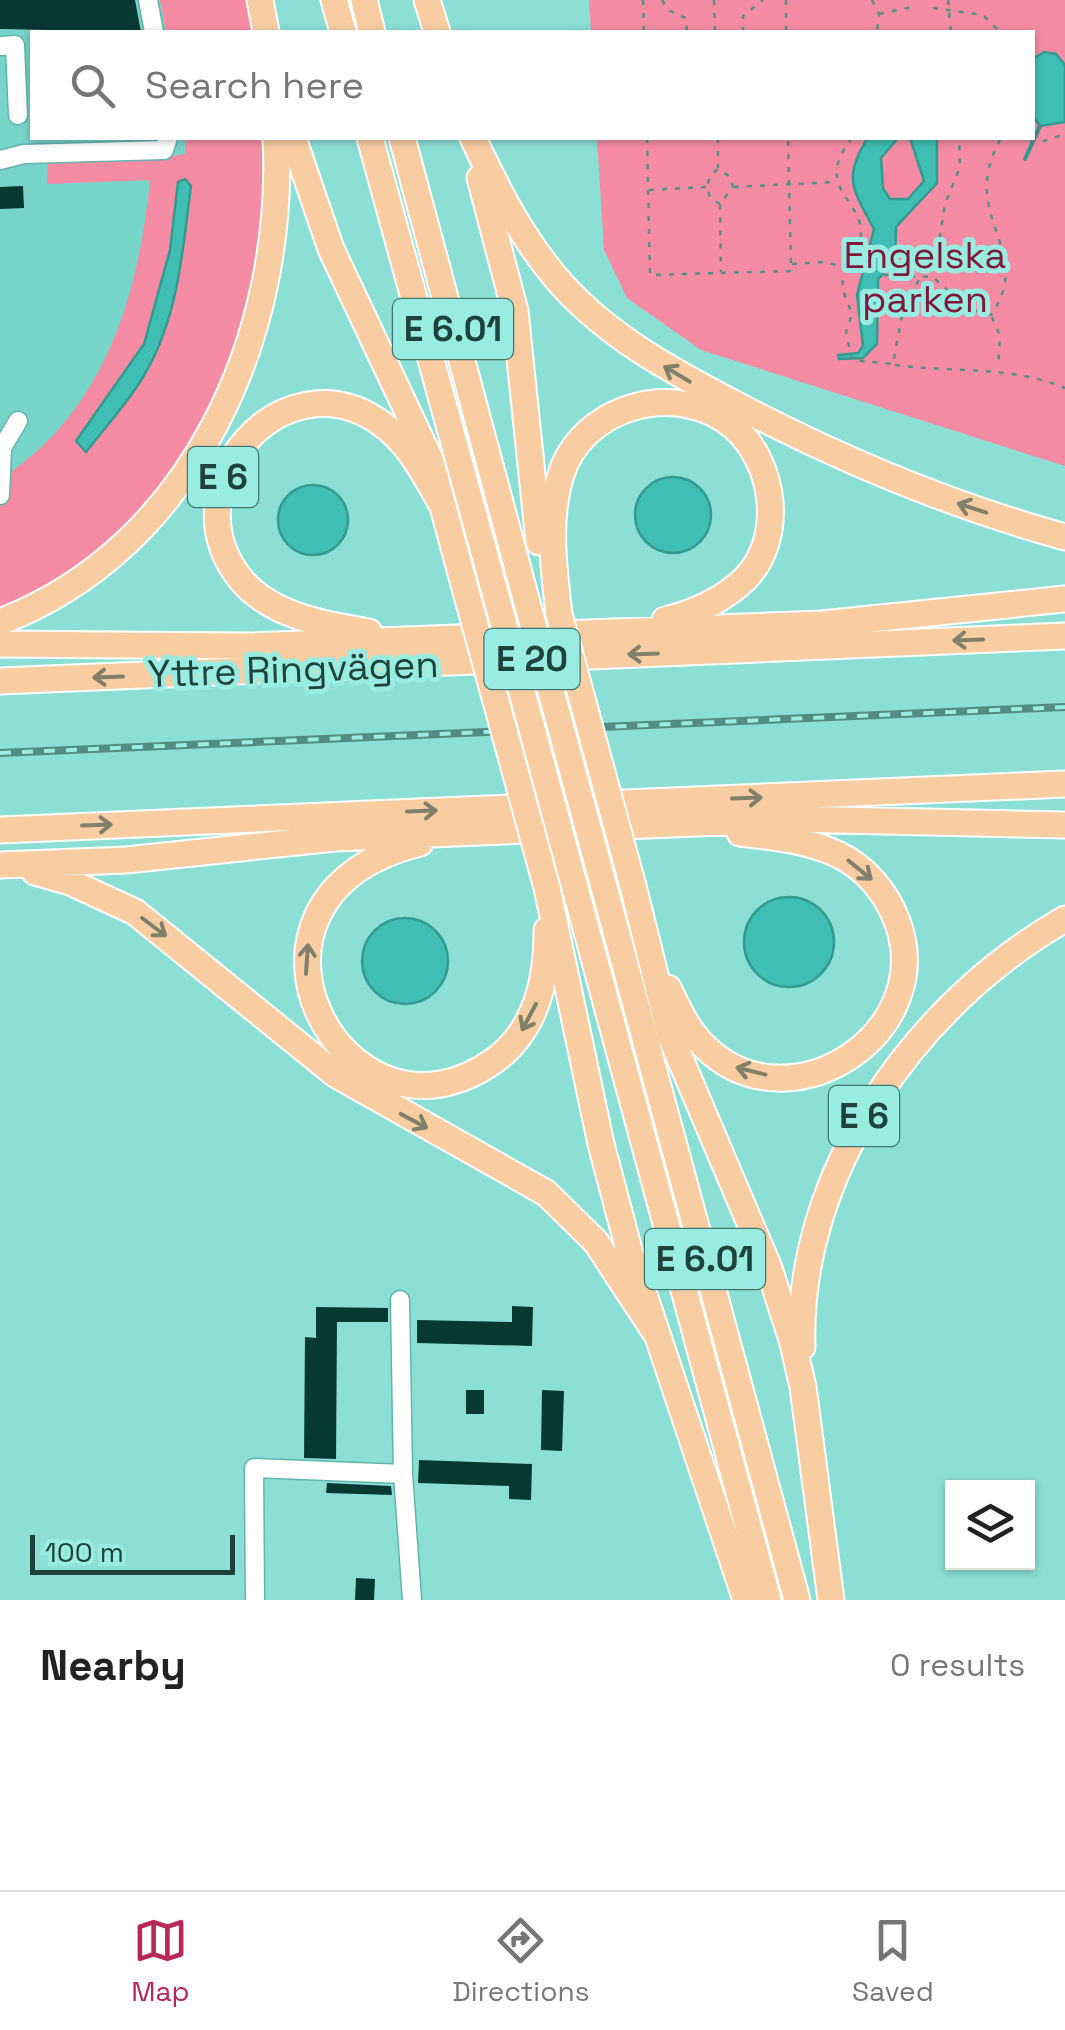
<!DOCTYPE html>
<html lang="en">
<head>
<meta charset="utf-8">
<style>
	:root { --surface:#fff; --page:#f6f6f6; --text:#222; --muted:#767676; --line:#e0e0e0; --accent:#b72859 }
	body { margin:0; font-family:"Space Grotesk",sans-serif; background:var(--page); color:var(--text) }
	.controls { position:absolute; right:30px; bottom:30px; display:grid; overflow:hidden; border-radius:0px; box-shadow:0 2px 8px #0004 }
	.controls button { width:90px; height:90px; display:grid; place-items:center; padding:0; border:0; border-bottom:2px solid var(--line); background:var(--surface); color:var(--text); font:50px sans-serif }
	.scale { position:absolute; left:30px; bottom:25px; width:205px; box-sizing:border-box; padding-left:10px; border:5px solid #1f423e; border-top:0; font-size:28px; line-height:35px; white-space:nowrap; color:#1f423e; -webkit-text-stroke:8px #98ece2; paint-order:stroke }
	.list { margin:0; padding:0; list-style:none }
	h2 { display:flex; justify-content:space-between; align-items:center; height:130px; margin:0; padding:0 40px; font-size:42px }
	h2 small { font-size:32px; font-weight:400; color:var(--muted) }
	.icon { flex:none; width:55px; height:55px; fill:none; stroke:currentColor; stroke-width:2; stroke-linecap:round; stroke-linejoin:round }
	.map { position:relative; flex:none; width:1065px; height:1600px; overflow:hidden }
	.search { position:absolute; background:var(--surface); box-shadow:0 2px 8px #0004; left:30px; right:30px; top:30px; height:110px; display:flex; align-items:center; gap:25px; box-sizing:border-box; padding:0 35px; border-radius:0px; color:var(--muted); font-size:38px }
	.sheet { height:290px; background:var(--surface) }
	nav { display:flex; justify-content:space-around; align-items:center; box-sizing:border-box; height:140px; border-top:2px solid var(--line); background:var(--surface); font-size:28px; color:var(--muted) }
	nav a { display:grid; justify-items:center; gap:5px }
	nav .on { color:var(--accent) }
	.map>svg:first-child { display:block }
	.built { fill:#76d4c9 }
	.green { fill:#f68ca4 }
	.water { fill:#3fbfb3; stroke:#359a90; stroke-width:2.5 }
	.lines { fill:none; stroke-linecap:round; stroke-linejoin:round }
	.stream { stroke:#359a90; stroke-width:4 }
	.building { fill:#083834 }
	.minor-casing { stroke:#61b4ab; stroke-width:21 }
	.highway-casing { stroke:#fff; stroke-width:29 }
	.path { stroke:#559089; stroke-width:2.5; stroke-dasharray:5 8; stroke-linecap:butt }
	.minor { stroke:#fff; stroke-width:18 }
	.highway { stroke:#f8cda2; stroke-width:25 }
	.rail-casing { stroke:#528c85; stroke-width:8 }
	.rail { stroke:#98ece2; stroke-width:4; stroke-dasharray:11; stroke-linecap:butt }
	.highway-bridge-casing { stroke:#fff; stroke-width:29; stroke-linecap:butt }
	.highway-bridge { stroke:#f8cda2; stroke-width:25 }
	.oneway { stroke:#81816b }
	.labels { text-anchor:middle; stroke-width:10; stroke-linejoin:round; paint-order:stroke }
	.shield { fill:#98ece2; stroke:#43756f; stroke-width:2.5 }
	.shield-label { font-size:35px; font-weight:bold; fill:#1f423e }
	.park-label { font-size:38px; fill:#7d1a3b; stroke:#98ece2 }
	.street-label { font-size:38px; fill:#1f423e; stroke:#98ece2 }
</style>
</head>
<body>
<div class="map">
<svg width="1065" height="1600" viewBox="0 0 1065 1600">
	<rect width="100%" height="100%" fill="#8bdfd5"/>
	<path class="built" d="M 0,0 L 226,0 L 233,32 L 32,32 L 32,138 L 254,138 L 0,599 Z"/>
	<path class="green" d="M 160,0 L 249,0 L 256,32 L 166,32 Z
		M 589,0 L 1065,0 L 1065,466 L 701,350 L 627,298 L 604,250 L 597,138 L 1032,138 L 1032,32 L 591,32 Z
		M 186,138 L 270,138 L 253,308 L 200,439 L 114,548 L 0,617 L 0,506 L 8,491 L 8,474 C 106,407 139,293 150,180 L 47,184 L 48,159 L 154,159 L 185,154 Z"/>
	<path class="water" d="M 1044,52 L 1056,54 L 1065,65 L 1065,122 L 1040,126 L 1033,116 L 1033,59 Z
		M 868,138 L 898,138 L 881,158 L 883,188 L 890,199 L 908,199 L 924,181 L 910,138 L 937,138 L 937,183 L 896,227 L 895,262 L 878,279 L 877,344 L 863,358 L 839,359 L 838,355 L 858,353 L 863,346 L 857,295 L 874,229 C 853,190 842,177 868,138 Z
		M 185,179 L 191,186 C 182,255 178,325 138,385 C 122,409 103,430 86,452 L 76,441 L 144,344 L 170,250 L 178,182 Z
		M635 515a38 38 0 1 1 76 0a38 38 0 1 1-76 0Z
		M278 520a35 35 0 1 1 70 0a35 35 0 1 1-70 0Z
		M744 942a45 45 0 1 1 90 0a45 45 0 1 1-90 0Z
		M362 961a43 43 0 1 1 86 0a43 43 0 1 1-86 0Z"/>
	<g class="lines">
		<path class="stream" d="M 1025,159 L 1040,126"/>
	</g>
	<path class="building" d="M 0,0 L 135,0 L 141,32 L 0,29 Z
		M 23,186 L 24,208 L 0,209 L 0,187 Z
		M 512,1306 L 533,1307 L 532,1346 L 417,1343 L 417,1320 L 512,1322 Z
		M 316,1307 L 388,1308 L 388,1322 L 337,1322 L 336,1459 L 304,1458 L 305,1337 L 316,1338 Z
		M 466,1390 L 484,1390 L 484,1414 L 466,1414 Z
		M 542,1390 L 564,1391 L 562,1451 L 541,1450 Z
		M 419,1460 L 532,1464 L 531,1500 L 509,1499 L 509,1486 L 418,1483 Z
		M 327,1483 L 391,1486 L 392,1495 L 326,1493 Z
		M 356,1578 L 375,1579 L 374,1600 L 355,1600 Z"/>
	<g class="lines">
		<defs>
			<path id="minor" d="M 148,0 L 154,32
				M 0,46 L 15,45 L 18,115
				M 0,160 L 24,154 L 164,150 L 168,138
				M 0,495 L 2,448 L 18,421
				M 403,1474 L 412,1600
				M 255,1600 L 254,1468 L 403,1474 L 400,1300"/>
			<path id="highway" d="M 260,0 L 266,32
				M 334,0 L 343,32
				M 364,0 L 372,32
				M 427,0 L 437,32
				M 293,138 L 331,249 L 430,459 L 462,577
				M 370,138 L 490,574
				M 402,138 L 519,573
				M 473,138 C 498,191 524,243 564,287 C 611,338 672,371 733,403 C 839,459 949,505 1065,537
				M 480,178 L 515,311 L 539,542
				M 559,614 C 554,569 547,522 560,478 C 580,405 678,379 734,427 C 775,463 785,538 745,579 C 723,600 694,613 665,620
				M 0,622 C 193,548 286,335 276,138
				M 369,632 C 326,625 273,616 243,582 C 164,490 283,351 382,424 C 410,444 424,474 441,503
				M 0,644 L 248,646 L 822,624 L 1065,599
				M 0,681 L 1065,636
				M 0,830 L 1065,784
				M 420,843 C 200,897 345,1169 495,1060 C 537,1029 547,979 547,930
				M 0,865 L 126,860 L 335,838 L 795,819 L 1065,825
				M 35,872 L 70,882 L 135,912 L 335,1074 L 546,1193 L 596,1242 L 657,1335
				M 633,886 L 670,1035 L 769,1268 L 792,1340 L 803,1387 L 831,1600
				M 604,887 L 797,1600
				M 547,888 L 601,1144 L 629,1250 L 746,1600
				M 575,888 L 768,1600
				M 668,988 C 679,1010 687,1030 705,1047 C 790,1130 939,1033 897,921 C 886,892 865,867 837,854 C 807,840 772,837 740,833
				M 802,1347 C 796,1173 916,1004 1065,919"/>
		</defs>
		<use href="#minor" class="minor-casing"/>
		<use href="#highway" class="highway-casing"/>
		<path class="path" d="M 643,0 L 644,32
			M 662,0 L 668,10 L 686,18 L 687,32
			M 714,0 L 715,32
			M 786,0 L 786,32
			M 872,0 L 879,14 L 877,32
			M 948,0 L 951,32
			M 933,8 L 983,15 L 1000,32
			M 879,14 L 912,7
			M 743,32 L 743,16 L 763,0
			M 647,138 L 650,275 L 791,271 L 788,138
			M 718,138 L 718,168
			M 852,138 C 801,203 898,200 844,272 L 842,288 L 852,314 L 846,332 L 852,360 L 893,364 L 902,315 L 940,236 L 945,204 L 960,167 L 959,138
			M 1017,138 L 1041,142 L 1065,134
			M 734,187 L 836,182
			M 649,190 L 706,187
			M 720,204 L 710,198 C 706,184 707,178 718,169 L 729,176 L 733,187 L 720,204 L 721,272
			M 792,264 L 822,262 L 861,270
			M 884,275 L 933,277 L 968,309 L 991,315 C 1037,250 956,217 1001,138
			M 992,317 L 1000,336 L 998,367
			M 895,365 C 953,373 1010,365 1065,388"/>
		<use href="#minor" class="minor"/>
		<use href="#highway" class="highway"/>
		<defs>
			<path id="rail" d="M 0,753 L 1065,707"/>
		</defs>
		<use href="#rail" class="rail-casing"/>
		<use href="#rail" class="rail"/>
		<defs>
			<path id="highway-bridge" d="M 519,573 L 604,887
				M 490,574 L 575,888
				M 462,577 L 547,888
				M 559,614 L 633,886"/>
		</defs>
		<use href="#highway-bridge" class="highway-bridge-casing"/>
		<use href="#highway-bridge" class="highway-bridge"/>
	</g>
	<defs><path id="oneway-shaft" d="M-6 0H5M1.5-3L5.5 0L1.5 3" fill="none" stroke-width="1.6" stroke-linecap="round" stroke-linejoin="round" transform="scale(2.5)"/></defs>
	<g class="oneway">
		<use href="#oneway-shaft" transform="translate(677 374) rotate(-149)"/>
		<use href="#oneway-shaft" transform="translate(972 508) rotate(-162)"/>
		<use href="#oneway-shaft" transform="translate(968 640) rotate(178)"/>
		<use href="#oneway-shaft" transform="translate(643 654) rotate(178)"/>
		<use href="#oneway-shaft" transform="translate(108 677) rotate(178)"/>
		<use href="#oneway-shaft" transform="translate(747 798) rotate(-2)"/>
		<use href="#oneway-shaft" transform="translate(422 811) rotate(-2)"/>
		<use href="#oneway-shaft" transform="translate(97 825) rotate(-2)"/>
		<use href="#oneway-shaft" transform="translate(860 870) rotate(39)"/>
		<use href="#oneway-shaft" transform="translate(154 927) rotate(37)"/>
		<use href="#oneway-shaft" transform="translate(307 959) rotate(-86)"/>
		<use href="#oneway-shaft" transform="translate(529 1017) rotate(118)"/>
		<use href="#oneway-shaft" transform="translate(751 1071) rotate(-166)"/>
		<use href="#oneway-shaft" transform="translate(414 1121) rotate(28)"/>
	</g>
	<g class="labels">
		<g class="shield">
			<rect x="393" y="299" width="120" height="60" rx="8"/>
			<rect x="188" y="447" width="70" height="60" rx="8"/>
			<rect x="484.5" y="629" width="95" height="60" rx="8"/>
			<rect x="829" y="1086" width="70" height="60" rx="8"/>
			<rect x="645" y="1229" width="120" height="60" rx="8"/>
		</g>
		<g class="shield-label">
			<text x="453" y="341">E 6.01</text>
			<text x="223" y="489">E 6</text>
			<text x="532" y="671">E 20</text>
			<text x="864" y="1128">E 6</text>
			<text x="705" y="1271">E 6.01</text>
		</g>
		<g class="park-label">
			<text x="925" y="268">Engelska<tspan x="925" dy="44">parken</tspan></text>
		</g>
		<g class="street-label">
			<text transform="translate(293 669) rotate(-2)" y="13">Yttre Ringvägen</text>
		</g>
	</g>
</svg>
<div class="controls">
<button><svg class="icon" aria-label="layers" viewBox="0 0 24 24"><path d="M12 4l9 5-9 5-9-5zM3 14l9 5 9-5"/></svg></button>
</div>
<div class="scale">100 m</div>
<div class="search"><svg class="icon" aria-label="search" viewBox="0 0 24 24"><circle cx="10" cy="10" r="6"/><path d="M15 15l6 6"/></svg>Search here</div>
</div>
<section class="sheet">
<h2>Nearby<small>0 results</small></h2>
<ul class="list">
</ul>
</section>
<nav>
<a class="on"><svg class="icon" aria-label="map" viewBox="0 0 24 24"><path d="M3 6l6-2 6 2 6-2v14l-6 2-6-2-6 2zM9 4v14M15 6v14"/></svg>Map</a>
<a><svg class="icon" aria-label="directions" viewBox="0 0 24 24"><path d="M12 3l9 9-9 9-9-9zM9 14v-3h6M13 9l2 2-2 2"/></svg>Directions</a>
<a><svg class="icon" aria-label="saved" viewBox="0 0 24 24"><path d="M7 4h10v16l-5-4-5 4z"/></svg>Saved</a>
</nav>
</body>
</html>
